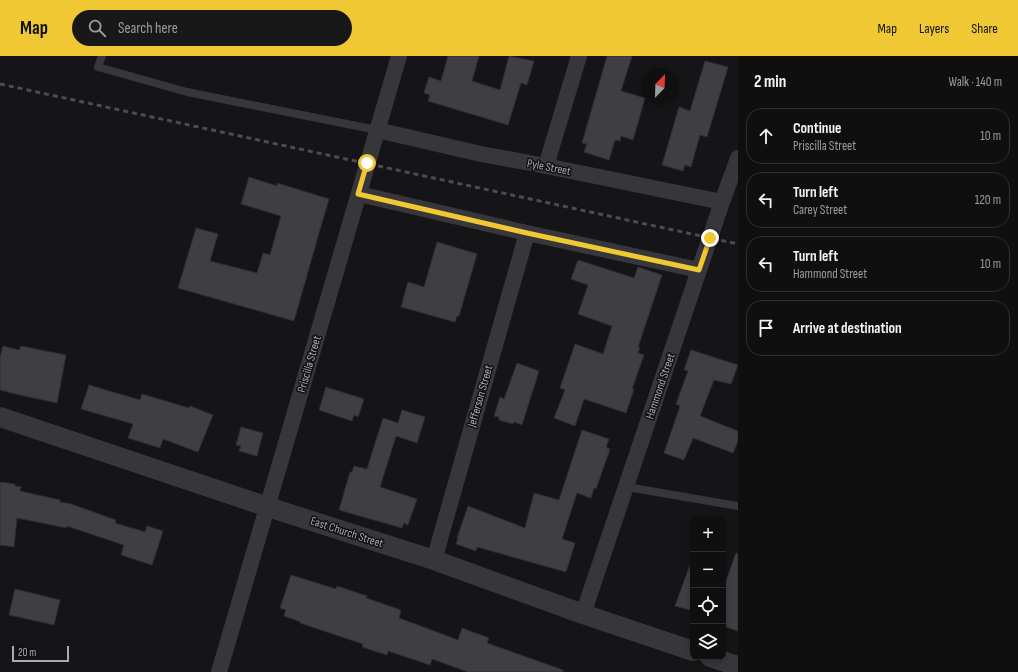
<!DOCTYPE html>
<html lang="en">
<head>
<meta charset="utf-8">
<style>
	:root { --surface:#100f10; --page:#191819; --text:#f1f3f6; --muted:#9c9c9f; --line:#302f30; --accent:#efc834 }
	body { margin:0; font-family:"Sofia Sans Condensed",sans-serif; background:var(--page); color:var(--text) }
	.controls { position:absolute; right:12px; bottom:12px; display:grid; overflow:hidden; border-radius:8px; box-shadow:0 2px 6px #0003 }
	.controls button { width:36px; height:36px; display:grid; place-items:center; padding:0; border:0; border-bottom:1px solid var(--line); background:var(--surface); color:var(--text); font:20px sans-serif }
	.compass { position:absolute; left:642px; top:12px; width:36px; height:36px; border-radius:50%; background:var(--surface); box-shadow:0 2px 6px #0003; rotate:23deg }
	.scale { position:absolute; left:12px; bottom:10px; width:57px; box-sizing:border-box; padding-left:4px; border:2px solid #a6a9b6; border-top:0; font-size:11px; line-height:14px; white-space:nowrap; color:#a6a9b6; -webkit-text-stroke:3px #100f11; paint-order:stroke }
	.stop { position:absolute; width:12px; height:12px; margin:-9px; border:3px solid #efc834; border-radius:50%; background:#fff }
	.stop.end { background:#efc834; border-color:#fff; box-shadow:0 1px 4px #0008 }
	.list { margin:0; padding:0; list-style:none }
	h2 { display:flex; justify-content:space-between; align-items:center; height:52px; margin:0; padding:0 16px; font-size:17px }
	h2 small { font-size:13px; font-weight:400; color:var(--muted) }
	.list li { display:grid; grid-template-columns:26px 1fr auto; gap:12px; align-items:center; box-sizing:border-box; height:56px; margin:0 8px 8px; padding:0 8px; border:1px solid var(--line); border-radius:16px }
	.list b { display:block; font-size:15px; white-space:nowrap }
	.list p { margin:0; font-size:13px; white-space:nowrap; color:var(--muted) }
	.list em { font-size:13px; font-style:normal; color:var(--muted) }
	.icon { flex:none; width:22px; height:22px; fill:none; stroke:currentColor; stroke-width:2; stroke-linecap:round; stroke-linejoin:round }
	.map { position:relative; flex:none; width:738px; height:616px; overflow:hidden }
	header { display:flex; align-items:center; gap:24px; box-sizing:border-box; height:56px; padding:0 20px; background:var(--accent); color:#111 }
	header strong { font-size:19px }
	nav { display:flex; gap:22px; margin-inline-start:auto; font-size:14px }
	.search { width:280px; height:36px; background:var(--page); display:flex; align-items:center; gap:10px; box-sizing:border-box; padding:0 14px; border-radius:22px; color:var(--muted); font-size:15px }
	main { display:flex }
	aside { flex:1; background:var(--surface) }
	.map>svg:first-child { display:block }
	.building { fill:#3f3e43; stroke:#2f2e32 }
	.lines { fill:none; stroke-linecap:round; stroke-linejoin:round }
	.service { stroke:#36363b; stroke-width:8 }
	.minor { stroke:#36363b; stroke-width:16 }
	.tertiary { stroke:#36363b; stroke-width:20 }
	.rail { stroke:#4b4b52; stroke-width:3; stroke-dasharray:5 4; stroke-linecap:butt }
	.route { stroke:#efc834; stroke-width:5 }
	.labels { text-anchor:middle; stroke-width:3; stroke-linejoin:round; paint-order:stroke }
	.street-label { font-size:12px; fill:#a6a9b6; stroke:#100f11 }
</style>
</head>
<body>
<header>
<strong>Map</strong>
<div class="search"><svg class="icon" aria-label="search" viewBox="0 0 24 24"><circle cx="10" cy="10" r="6"/><path d="M15 15l6 6"/></svg>Search here</div>
<nav><a>Map</a><a>Layers</a><a>Share</a></nav>
</header>
<main>
<div class="map">
<svg width="738" height="616" viewBox="0 0 738 616">
	<rect width="100%" height="100%" fill="#151416"/>
	<path class="building" d="M 448,0 L 479,0 L 472,25 L 500,34 L 509,0 L 534,5 L 527,29 L 521,27 L 508,69 L 428,45 L 430,39 L 424,37 L 429,21 L 441,25 Z
		M 607,0 L 632,0 L 621,35 L 645,42 L 633,84 L 621,80 L 620,85 L 615,84 L 609,104 L 584,96 L 587,88 L 582,87 Z
		M 705,5 L 728,11 L 707,81 L 700,79 L 691,111 L 685,109 L 683,115 L 662,109 L 679,51 L 690,55 Z
		M 249,121 L 277,130 L 277,127 L 329,143 L 321,170 L 294,265 L 178,232 L 196,172 L 218,178 L 210,205 L 257,217 L 263,197 L 270,199 L 281,160 L 241,148 Z
		M 437,186 L 477,198 L 459,260 L 457,260 L 455,266 L 401,251 L 408,226 L 424,231 Z
		M 578,204 L 634,222 L 638,211 L 662,219 L 638,291 L 640,291 L 638,297 L 644,299 L 632,333 L 634,333 L 626,357 L 584,343 L 575,370 L 554,362 L 565,334 L 560,332 L 575,288 L 603,298 L 612,270 L 578,258 L 588,229 L 571,223 Z
		M 3,290 L 19,294 L 21,290 L 66,299 L 57,347 L 20,339 L 0,334 L 0,301 Z
		M 691,294 L 738,309 L 731,328 L 714,324 L 700,360 L 738,375 L 738,385 L 733,397 L 693,382 L 684,404 L 664,397 L 680,350 L 676,348 L 688,315 L 684,314 Z
		M 517,307 L 539,315 L 522,369 L 514,366 L 513,368 L 499,364 L 499,361 L 494,360 L 500,341 L 504,343 Z
		M 89,329 L 140,344 L 142,338 L 189,352 L 190,350 L 213,359 L 198,396 L 163,383 L 160,392 L 128,382 L 133,368 L 81,353 Z
		M 326,331 L 364,343 L 358,361 L 354,359 L 352,365 L 319,354 Z
		M 402,354 L 425,361 L 417,387 L 396,380 L 380,431 L 417,443 L 408,469 L 404,467 L 402,472 L 339,454 L 350,416 L 352,416 L 354,410 L 367,413 L 383,362 L 398,367 Z
		M 241,371 L 263,377 L 257,400 L 239,395 L 241,390 L 236,389 Z
		M 582,374 L 609,383 L 606,391 L 610,393 L 596,433 L 594,432 L 591,442 L 577,437 L 562,483 L 575,487 L 566,516 L 477,491 L 476,495 L 456,488 L 458,482 L 457,482 L 468,450 L 525,472 L 534,437 L 559,444 Z
		M 0,426 L 15,428 L 15,430 L 21,431 L 20,435 L 60,444 L 60,446 L 71,448 L 116,464 L 115,467 L 145,476 L 147,470 L 163,475 L 152,509 L 121,499 L 124,489 L 67,470 L 67,472 L 17,462 L 14,491 L 0,489 Z
		M 736,497 L 738,498 L 738,575 L 723,570 L 723,533 Z
		M 691,506 L 693,506 L 693,544 L 690,554 L 675,550 Z
		M 291,519 L 336,533 L 337,530 L 367,540 L 366,542 L 401,554 L 399,562 L 458,584 L 462,572 L 489,582 L 487,587 L 563,614 L 563,616 L 468,616 L 432,603 L 430,609 L 388,595 L 387,599 L 362,591 L 363,588 L 300,567 L 301,566 L 284,560 L 286,554 L 280,552 Z
		M 15,533 L 60,544 L 54,569 L 9,559 Z"/>
	<g class="lines">
		<path class="service" d="M 102,0 L 98,11 L 187,36 L 377,74
			M 627,431 L 738,450"/>
		<path class="minor" d="M 377,74 L 481,98 L 546,110 L 722,146
			M 546,110 L 579,0
			M 359,138 L 527,177 L 699,214
			M 434,504 L 527,177
			M 583,558 L 722,146 L 738,102
			M 219,616 L 399,0"/>
		<path class="tertiary" d="M 0,361 L 268,451 L 434,504 L 583,558 L 693,595
			M 710,601 L 738,610"/>
		<path class="rail" d="M 0,28 L 738,188"/>
	</g>
	<g class="lines">
		<path class="route" d="M 367,107 L 358,138 L 527,177 L 699,214 L 710,182"/>
	</g>
	<g class="labels">
		<g class="street-label">
			<text transform="translate(549 111) rotate(11)" y="4">Pyle Street</text>
			<text transform="translate(309 308) rotate(-74)" y="4">Priscilla Street</text>
			<text transform="translate(660 330) rotate(-71)" y="4">Hammond Street</text>
			<text transform="translate(480 340) rotate(-74)" y="4">Jefferson Street</text>
			<text transform="translate(347 476) rotate(18)" y="4">East Church Street</text>
		</g>
	</g>
</svg>
<div class="controls">
<button>+</button>
<button>−</button>
<button><svg class="icon" aria-label="locate" viewBox="0 0 24 24"><circle cx="12" cy="12" r="6"/><path d="M12 2v4M12 18v4M2 12h4M18 12h4"/></svg></button>
<button><svg class="icon" aria-label="layers" viewBox="0 0 24 24"><path d="M12 4l9 5-9 5-9-5zM3 14l9 5 9-5"/></svg></button>
</div>
<svg class="compass" viewBox="-18 -18 36 36"><path d="M0-13l5 13h-10z" fill="#e53935"/><path d="M0 13l5-13h-10z" fill="#9c9c9f"/></svg>
<div class="scale">20 m</div>
<div class="stop" style="left:367px;top:107px"></div>
<div class="stop end" style="left:710px;top:182px"></div>
</div>
<aside>
<h2>2 min<small>Walk · 140 m</small></h2>
<ul class="list">
<li><svg class="icon" aria-label="ahead" viewBox="0 0 24 24"><path d="M12 20V5M6 11l6-6 6 6"/></svg><div><b>Continue</b><p>Priscilla Street</p></div><em>10 m</em></li>
<li><svg class="icon" aria-label="left" viewBox="0 0 24 24"><path d="M17 20v-9H6M10 6l-5 5 5 5"/></svg><div><b>Turn left</b><p>Carey Street</p></div><em>120 m</em></li>
<li><svg class="icon" aria-label="left" viewBox="0 0 24 24"><path d="M17 20v-9H6M10 6l-5 5 5 5"/></svg><div><b>Turn left</b><p>Hammond Street</p></div><em>10 m</em></li>
<li><svg class="icon" aria-label="arrive" viewBox="0 0 24 24"><path d="M6 21V4h12l-3 4 3 4H6"/></svg><div><b>Arrive at destination</b></div></li>
</ul>
</aside>
</main>
</body>
</html>
